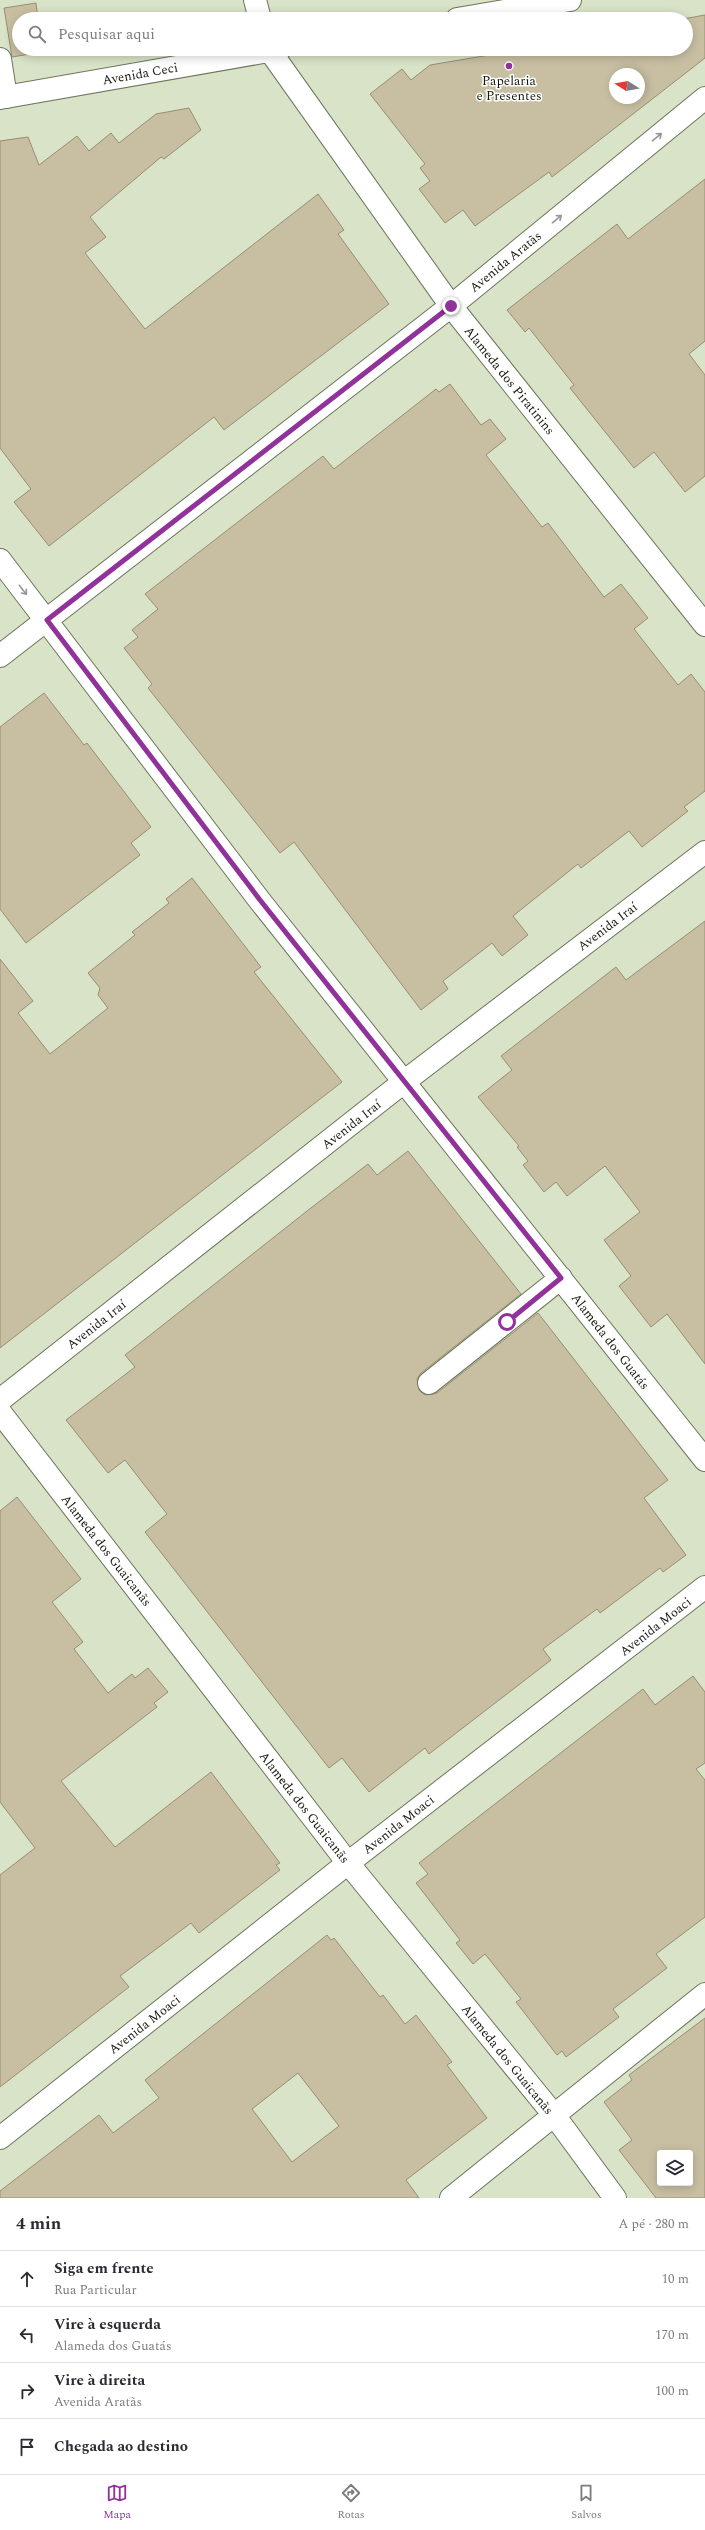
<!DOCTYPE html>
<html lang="pt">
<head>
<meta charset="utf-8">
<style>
	:root { --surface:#fff; --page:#f7f7f7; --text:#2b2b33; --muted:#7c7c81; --line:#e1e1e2; --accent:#91319a }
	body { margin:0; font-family:Spectral,serif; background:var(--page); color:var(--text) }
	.controls { position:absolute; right:12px; bottom:12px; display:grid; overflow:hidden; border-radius:4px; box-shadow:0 2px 10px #0003 }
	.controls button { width:36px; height:36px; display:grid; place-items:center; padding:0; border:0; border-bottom:1px solid var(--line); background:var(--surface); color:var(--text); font:20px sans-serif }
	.compass { position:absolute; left:609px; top:68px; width:36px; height:36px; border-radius:50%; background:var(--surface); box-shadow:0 2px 10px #0003; rotate:281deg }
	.stop { position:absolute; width:12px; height:12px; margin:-9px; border:3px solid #91319a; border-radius:50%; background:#fff }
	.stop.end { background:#91319a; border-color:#fff; box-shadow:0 1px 4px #0008 }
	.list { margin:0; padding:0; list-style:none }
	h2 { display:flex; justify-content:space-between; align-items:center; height:52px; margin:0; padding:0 16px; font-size:17px }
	h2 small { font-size:13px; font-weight:400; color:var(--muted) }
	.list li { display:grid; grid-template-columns:26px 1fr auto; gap:12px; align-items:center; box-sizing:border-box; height:56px; padding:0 16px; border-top:1px solid var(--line) }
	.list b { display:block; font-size:15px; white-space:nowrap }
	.list p { margin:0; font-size:13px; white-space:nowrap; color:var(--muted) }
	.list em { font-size:13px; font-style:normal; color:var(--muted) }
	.icon { flex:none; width:22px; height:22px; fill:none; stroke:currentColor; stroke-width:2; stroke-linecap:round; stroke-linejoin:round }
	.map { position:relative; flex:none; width:705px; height:2198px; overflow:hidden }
	.search { position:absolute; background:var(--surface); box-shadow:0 2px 10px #0003; left:12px; right:12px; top:12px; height:44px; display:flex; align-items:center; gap:10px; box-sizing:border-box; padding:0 14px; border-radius:22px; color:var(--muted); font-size:15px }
	.sheet { height:276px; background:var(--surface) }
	nav { display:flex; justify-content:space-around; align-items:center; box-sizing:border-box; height:56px; border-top:1px solid var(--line); background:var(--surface); font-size:11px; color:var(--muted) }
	nav a { display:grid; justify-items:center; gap:2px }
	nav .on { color:var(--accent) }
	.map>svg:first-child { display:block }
	.building { fill:#c8bfa3; stroke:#978e73; fill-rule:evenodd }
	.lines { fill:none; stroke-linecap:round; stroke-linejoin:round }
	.street-casing { stroke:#6c755b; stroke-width:24 }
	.secondary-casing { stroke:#6c755b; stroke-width:24 }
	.street { stroke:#fff; stroke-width:22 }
	.secondary { stroke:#fff; stroke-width:22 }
	.oneway { stroke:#959793 }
	.route { stroke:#91319a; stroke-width:5 }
	.poi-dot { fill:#91319a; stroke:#fff; stroke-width:1.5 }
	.labels { text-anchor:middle; stroke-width:3; stroke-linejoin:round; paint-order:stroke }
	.street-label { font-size:13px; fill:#14180e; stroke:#fff }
	.poi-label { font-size:13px; fill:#14180e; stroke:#fff }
</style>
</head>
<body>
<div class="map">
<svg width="705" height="2198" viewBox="0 0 705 2198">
	<rect width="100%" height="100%" fill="#d9e3c7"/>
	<path class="building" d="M 36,3 L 38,19 L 19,19 L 19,49 L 42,49 L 42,52 L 12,57 L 4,8 Z
		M 705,15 L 705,58 L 552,177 L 549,172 L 475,226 L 463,210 L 445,223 L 419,189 L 430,181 L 420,168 L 425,164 L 370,94 L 402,69 L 411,80 L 430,65 L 525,49 L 686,49 L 686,19 L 683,19 ZM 615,74 L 639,74 L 639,98 L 615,98 Z
		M 189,108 L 201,130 L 164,159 L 161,157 L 90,217 L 106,237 L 85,253 L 145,329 L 318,194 L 344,230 L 338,234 L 389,304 L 224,430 L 214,417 L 49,546 L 14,502 L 31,489 L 0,448 L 0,141 L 28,137 L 39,165 L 77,136 L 89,151 L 111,133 L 119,143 L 156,114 Z
		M 705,179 L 705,341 L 689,354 L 705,375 L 705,476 L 685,492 L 654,452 L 634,468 L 570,388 L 574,385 L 529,328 L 525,332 L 507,310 L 617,224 L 628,239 Z
		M 450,384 L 481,425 L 490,419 L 506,439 L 486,455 L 542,527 L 548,523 L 604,597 L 621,584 L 648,618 L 634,629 L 678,685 L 691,674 L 705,692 L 705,791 L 684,807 L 688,811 L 642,847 L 629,831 L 581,868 L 578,864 L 513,916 L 528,935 L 502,956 L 492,943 L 443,981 L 448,989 L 421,1010 L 294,842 L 280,853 L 148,688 L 152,684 L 124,648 L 138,637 L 132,630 L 158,609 L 145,594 L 323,456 L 334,469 L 436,389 L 439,392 Z
		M 44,693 L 84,745 L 87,743 L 151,827 L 131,843 L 140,855 L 26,943 L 0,909 L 0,727 Z
		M 192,878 L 261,967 L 254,972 L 342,1082 L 0,1348 L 0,959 L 33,1001 L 18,1013 L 50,1054 L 108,1008 L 98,995 L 100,988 L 88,973 L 135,935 L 132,932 L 169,903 L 166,899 Z
		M 705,921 L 705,1364 L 667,1314 L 651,1327 L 619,1286 L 631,1276 L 604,1240 L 640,1212 L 605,1166 L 567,1196 L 556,1182 L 544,1192 L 523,1165 L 528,1161 L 517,1147 L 519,1146 L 478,1097 L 512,1070 L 501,1056 L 616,967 L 626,980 Z
		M 408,1151 L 521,1294 L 421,1373 L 417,1379 L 419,1390 L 425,1395 L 437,1393 L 538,1313 L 668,1480 L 644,1498 L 686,1555 L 663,1572 L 660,1568 L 600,1613 L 597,1609 L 543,1649 L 551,1660 L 429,1754 L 425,1748 L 369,1792 L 342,1758 L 329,1768 L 145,1532 L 167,1514 L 125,1460 L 108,1473 L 66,1420 L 135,1367 L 125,1355 L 307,1211 L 368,1164 L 377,1175 Z
		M 17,1497 L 81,1579 L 52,1602 L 83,1642 L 74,1649 L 108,1693 L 132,1674 L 135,1678 L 148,1668 L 168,1692 L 154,1703 L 157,1707 L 61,1781 L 115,1847 L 211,1772 L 280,1863 L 276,1865 L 280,1870 L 199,1933 L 191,1923 L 120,1976 L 129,1987 L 0,2087 L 0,1875 L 35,1848 L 0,1802 L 0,1511 Z
		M 693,1676 L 705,1692 L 705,1763 L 696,1769 L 705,1780 L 705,1917 L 656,1954 L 667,1968 L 613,2009 L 619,2017 L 566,2057 L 562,2051 L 557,2055 L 516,2002 L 521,1999 L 485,1954 L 473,1964 L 456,1943 L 460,1940 L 416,1883 L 428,1874 L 419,1863 L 643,1689 L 655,1705 Z
		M 327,1935 L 331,1940 L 334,1938 L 380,1997 L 383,1995 L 405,2024 L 416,2015 L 452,2062 L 447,2065 L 487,2118 L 406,2180 L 419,2198 L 0,2198 L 0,2191 L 99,2115 L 113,2133 L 159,2098 L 145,2080 ZM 298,2073 L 339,2126 L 292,2162 L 252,2109 Z
		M 705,2018 L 705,2198 L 656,2198 L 619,2150 L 632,2140 L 604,2102 L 632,2080 L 629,2075 ZM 660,2153 L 690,2153 L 690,2183 L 660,2183 Z"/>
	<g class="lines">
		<defs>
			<path id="street" d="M 255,0 L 260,19
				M 0,59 L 6,97
				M 0,560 L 260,901 L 705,1460
				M 0,656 L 451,306 L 705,625
				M 429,1383 L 561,1278
				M 0,1400 L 405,1081 L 705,852
				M 0,1412 L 348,1863 L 554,2115 L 615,2198
				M 0,2138 L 348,1863 L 705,1587
				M 451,2198 L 705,1994"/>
			<path id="secondary" d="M 457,19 L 570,0
				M 270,51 L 451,306 L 705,98
				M 0,98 L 280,49"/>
		</defs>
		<use href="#street" class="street-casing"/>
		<use href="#secondary" class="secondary-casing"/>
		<use href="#street" class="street"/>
		<use href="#secondary" class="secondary"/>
	</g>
	<defs><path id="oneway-shaft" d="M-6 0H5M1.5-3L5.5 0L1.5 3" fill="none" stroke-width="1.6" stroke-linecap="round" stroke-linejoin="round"/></defs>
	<g class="oneway">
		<use href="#oneway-shaft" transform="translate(657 137) rotate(-39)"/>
		<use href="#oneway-shaft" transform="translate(557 219) rotate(-39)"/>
		<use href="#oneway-shaft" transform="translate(23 590) rotate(52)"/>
	</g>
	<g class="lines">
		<path class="route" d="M 451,306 L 47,620 L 260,900 L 561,1278 L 507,1322"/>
	</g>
	<circle class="poi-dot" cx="509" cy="66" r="4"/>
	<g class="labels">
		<g class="street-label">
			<text transform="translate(140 73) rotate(-10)" y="5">Avenida Ceci</text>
			<text transform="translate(505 261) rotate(-39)" y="5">Avenida Aratãs</text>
			<text transform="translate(510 380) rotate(51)" y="5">Alameda dos Piratinins</text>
			<text transform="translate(607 926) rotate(-37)" y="5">Avenida Iraí</text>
			<text transform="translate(351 1124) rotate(-38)" y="5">Avenida Iraí</text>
			<text transform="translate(96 1324) rotate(-38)" y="5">Avenida Iraí</text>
			<text transform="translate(611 1341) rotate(52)" y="5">Alameda dos Guatás</text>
			<text transform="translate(107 1550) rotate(52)" y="5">Alameda dos Guaicanãs</text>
			<text transform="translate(655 1626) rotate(-38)" y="5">Avenida Moaci</text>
			<text transform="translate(305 1807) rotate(52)" y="5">Alameda dos Guaicanãs</text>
			<text transform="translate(398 1824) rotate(-38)" y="5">Avenida Moaci</text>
			<text transform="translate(144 2024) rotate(-38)" y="5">Avenida Moaci</text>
			<text transform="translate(508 2059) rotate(51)" y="5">Alameda dos Guaicanãs</text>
		</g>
		<g class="poi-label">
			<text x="509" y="85">Papelaria<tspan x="509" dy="15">e Presentes</tspan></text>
		</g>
	</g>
</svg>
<div class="controls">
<button><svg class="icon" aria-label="layers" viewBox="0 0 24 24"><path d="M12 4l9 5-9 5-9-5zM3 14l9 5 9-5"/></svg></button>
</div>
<svg class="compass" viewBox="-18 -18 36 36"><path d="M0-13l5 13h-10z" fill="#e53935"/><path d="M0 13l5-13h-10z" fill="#7c7c81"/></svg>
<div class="stop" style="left:507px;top:1322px"></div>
<div class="stop end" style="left:451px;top:306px"></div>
<div class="search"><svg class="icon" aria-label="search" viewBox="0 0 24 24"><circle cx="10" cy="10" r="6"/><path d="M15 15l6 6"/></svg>Pesquisar aqui</div>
</div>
<section class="sheet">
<h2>4 min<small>A pé · 280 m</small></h2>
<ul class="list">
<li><svg class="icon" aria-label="ahead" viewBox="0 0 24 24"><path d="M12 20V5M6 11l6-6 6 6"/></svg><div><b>Siga em frente</b><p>Rua Particular</p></div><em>10 m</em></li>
<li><svg class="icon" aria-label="left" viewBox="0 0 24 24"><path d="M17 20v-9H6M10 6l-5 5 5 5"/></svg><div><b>Vire à esquerda</b><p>Alameda dos Guatás</p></div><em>170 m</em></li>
<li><svg class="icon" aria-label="right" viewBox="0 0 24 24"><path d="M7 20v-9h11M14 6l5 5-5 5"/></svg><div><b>Vire à direita</b><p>Avenida Aratãs</p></div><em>100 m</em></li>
<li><svg class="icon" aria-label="arrive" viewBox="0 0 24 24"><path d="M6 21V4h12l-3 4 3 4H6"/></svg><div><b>Chegada ao destino</b></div></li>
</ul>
</section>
<nav>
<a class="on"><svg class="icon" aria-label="map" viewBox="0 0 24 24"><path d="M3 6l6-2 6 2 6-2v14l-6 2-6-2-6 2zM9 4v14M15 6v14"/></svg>Mapa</a>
<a><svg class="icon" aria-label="directions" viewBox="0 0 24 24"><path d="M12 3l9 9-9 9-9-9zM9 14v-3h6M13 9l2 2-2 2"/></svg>Rotas</a>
<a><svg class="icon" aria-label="saved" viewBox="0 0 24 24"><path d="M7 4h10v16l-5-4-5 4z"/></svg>Salvos</a>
</nav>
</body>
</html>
